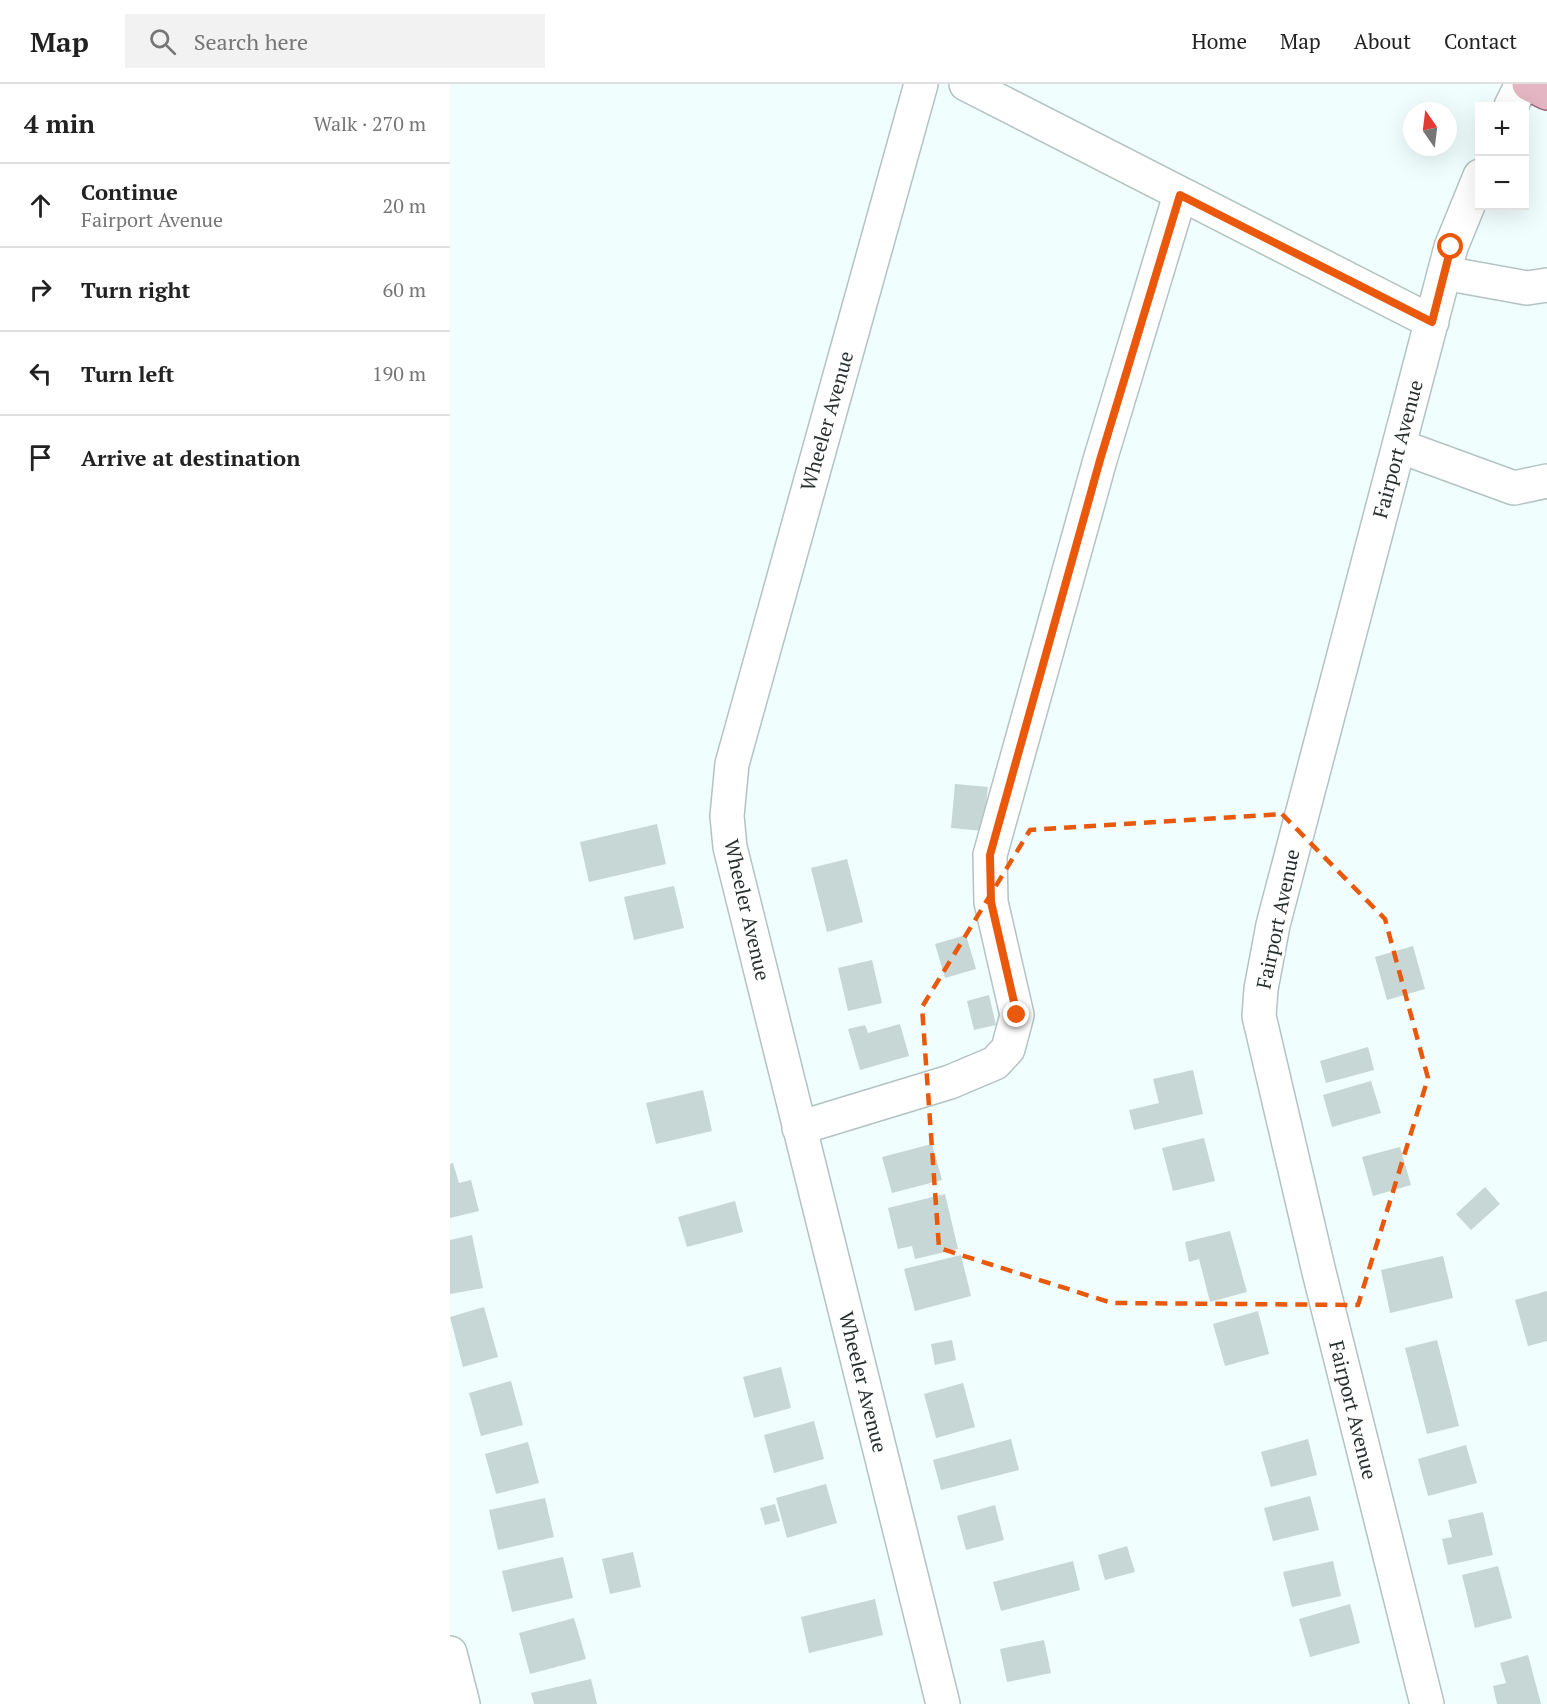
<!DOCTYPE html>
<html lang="en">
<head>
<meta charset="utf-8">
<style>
	:root { --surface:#fff; --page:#f2f2f2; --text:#222; --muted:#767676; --line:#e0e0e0 }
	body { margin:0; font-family:"PT Serif",serif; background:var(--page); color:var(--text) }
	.controls { position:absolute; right:18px; top:18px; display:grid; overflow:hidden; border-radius:0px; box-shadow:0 6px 24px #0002 }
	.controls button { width:54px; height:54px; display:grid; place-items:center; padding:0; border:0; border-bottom:2px solid var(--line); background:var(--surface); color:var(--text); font:30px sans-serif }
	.compass { position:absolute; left:953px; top:18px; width:54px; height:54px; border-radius:50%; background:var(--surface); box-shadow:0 6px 24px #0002; rotate:346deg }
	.stop { position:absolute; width:18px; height:18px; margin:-14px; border:4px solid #ea580c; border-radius:50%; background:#fff }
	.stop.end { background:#ea580c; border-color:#fff; box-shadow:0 2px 6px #0008 }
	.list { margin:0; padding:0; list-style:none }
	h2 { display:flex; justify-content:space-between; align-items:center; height:78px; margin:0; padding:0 24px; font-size:26px }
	h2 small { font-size:20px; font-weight:400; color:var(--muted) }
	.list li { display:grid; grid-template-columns:39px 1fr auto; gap:18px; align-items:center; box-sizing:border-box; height:84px; padding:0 24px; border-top:2px solid var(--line) }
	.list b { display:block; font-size:22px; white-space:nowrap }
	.list p { margin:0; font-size:20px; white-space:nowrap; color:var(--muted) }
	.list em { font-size:20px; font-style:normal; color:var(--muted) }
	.icon { flex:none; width:33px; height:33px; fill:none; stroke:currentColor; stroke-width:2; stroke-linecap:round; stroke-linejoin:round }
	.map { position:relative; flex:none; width:1097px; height:1620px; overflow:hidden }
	header { display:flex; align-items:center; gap:36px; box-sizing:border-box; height:84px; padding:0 30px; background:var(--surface); border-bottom:2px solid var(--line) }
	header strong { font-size:28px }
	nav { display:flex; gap:33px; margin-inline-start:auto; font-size:21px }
	.search { width:420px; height:54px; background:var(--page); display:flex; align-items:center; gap:15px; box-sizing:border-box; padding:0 21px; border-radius:0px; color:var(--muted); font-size:22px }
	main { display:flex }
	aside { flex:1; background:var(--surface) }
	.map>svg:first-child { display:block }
	.building { fill:#c6d7d6 }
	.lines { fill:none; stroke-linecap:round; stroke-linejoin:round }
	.minor-casing { stroke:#b2c3c2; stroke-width:36 }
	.major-casing { stroke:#966675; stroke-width:36 }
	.minor { stroke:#fff; stroke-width:33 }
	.major { stroke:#e4b5c2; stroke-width:33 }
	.route { stroke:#ea580c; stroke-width:8 }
	.marked { fill:none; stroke:#e8590c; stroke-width:4.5; stroke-dasharray:12 8; stroke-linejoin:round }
	.labels { text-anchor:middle; stroke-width:6; stroke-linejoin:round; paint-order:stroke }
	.street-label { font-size:20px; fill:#282f2f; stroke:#fff }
</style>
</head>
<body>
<header>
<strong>Map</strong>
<div class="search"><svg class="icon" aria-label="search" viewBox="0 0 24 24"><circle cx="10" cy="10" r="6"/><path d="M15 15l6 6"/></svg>Search here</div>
<nav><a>Home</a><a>Map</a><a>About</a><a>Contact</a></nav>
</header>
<main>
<aside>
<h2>4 min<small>Walk · 270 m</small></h2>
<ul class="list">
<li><svg class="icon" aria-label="ahead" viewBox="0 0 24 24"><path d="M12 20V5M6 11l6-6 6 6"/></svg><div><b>Continue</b><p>Fairport Avenue</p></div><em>20 m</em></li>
<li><svg class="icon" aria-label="right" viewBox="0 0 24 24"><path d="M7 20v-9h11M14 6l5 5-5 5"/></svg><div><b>Turn right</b></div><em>60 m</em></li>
<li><svg class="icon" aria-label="left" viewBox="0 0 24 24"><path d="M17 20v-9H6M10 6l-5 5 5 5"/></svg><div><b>Turn left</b></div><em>190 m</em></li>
<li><svg class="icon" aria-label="arrive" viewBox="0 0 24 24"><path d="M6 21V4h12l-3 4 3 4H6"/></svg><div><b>Arrive at destination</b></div></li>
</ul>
</aside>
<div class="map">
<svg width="1097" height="1620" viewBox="0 0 1097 1620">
	<rect width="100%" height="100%" fill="#f0fefd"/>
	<path class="building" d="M 505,700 L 538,703 L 533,747 L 501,744 Z
		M 207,740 L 216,780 L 139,798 L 130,758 Z
		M 397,775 L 413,838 L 377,848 L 361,784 Z
		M 224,802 L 234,844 L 184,856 L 174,813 Z
		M 516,851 L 526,885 L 495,894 L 485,860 Z
		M 963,862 L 975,905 L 937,916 L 925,873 Z
		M 422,876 L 432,919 L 398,927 L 388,884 Z
		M 539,911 L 546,941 L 524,946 L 517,917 Z
		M 450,940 L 459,972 L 410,986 L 398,945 L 415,941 L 418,949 Z
		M 918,963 L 924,986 L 876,999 L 870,977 Z
		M 743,986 L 753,1030 L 684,1046 L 679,1026 L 709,1019 L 703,995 Z
		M 921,997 L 931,1029 L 882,1043 L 873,1011 Z
		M 253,1006 L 262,1047 L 206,1060 L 196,1019 Z
		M 754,1054 L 765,1097 L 723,1107 L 712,1064 Z
		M 482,1060 L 492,1096 L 442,1109 L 432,1073 Z
		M 950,1063 L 961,1101 L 923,1112 L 912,1073 Z
		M 3,1079 L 9,1099 L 21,1096 L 29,1127 L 0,1134 L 0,1080 Z
		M 1035,1103 L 1050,1120 L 1021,1146 L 1006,1130 Z
		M 495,1110 L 508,1165 L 465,1175 L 462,1162 L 448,1165 L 438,1124 Z
		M 285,1117 L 293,1148 L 237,1163 L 228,1133 Z
		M 780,1147 L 797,1208 L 760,1218 L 749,1175 L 739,1178 L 735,1158 Z
		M 22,1151 L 33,1204 L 0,1210 L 0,1156 Z
		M 511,1171 L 521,1212 L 465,1227 L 454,1185 Z
		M 993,1172 L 1003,1214 L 940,1229 L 931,1186 Z
		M 1097,1207 L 1097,1257 L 1078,1262 L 1065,1216 Z
		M 34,1223 L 48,1273 L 13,1283 L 0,1233 Z
		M 808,1227 L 819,1270 L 775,1282 L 763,1240 Z
		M 502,1256 L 506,1276 L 485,1281 L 481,1260 Z
		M 987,1256 L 1009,1342 L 977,1350 L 955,1264 Z
		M 331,1283 L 341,1324 L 304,1334 L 293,1293 Z
		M 61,1297 L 73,1341 L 31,1352 L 19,1309 Z
		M 513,1299 L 525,1343 L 486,1354 L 474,1310 Z
		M 364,1337 L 374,1375 L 324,1389 L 314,1351 Z
		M 561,1355 L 569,1386 L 491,1406 L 483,1376 Z
		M 858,1355 L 867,1391 L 821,1403 L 811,1368 Z
		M 78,1358 L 89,1399 L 46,1410 L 35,1370 Z
		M 1016,1361 L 1027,1399 L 978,1412 L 968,1375 Z
		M 376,1400 L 387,1439 L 337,1454 L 326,1414 Z
		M 860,1412 L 869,1446 L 823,1457 L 814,1424 Z
		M 95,1414 L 104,1453 L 48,1466 L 39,1426 Z
		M 325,1420 L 330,1437 L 315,1441 L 310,1424 Z
		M 545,1421 L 554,1456 L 516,1466 L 507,1432 Z
		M 1033,1428 L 1043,1471 L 998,1481 L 992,1455 L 1002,1453 L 998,1436 Z
		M 677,1462 L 685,1488 L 655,1496 L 648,1471 Z
		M 183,1468 L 191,1503 L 160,1510 L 152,1475 Z
		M 113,1473 L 123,1514 L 62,1528 L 52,1487 Z
		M 623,1477 L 630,1506 L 551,1527 L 543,1498 Z
		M 883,1477 L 891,1512 L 842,1523 L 833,1488 Z
		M 1048,1482 L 1062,1534 L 1025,1544 L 1012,1491 Z
		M 425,1515 L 433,1551 L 359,1569 L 351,1533 Z
		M 900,1520 L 910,1559 L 860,1573 L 849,1535 Z
		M 124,1534 L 136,1575 L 80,1590 L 69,1549 Z
		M 594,1556 L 601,1589 L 557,1598 L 550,1565 Z
		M 1078,1571 L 1091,1620 L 1047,1620 L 1043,1602 L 1056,1599 L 1050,1579 Z
		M 141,1595 L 147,1620 L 84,1620 L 81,1609 Z"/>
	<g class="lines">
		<defs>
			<path id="minor" d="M 471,0 L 282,680 L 277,732 L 280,763 L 493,1620
				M 516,0 L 982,238
				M 1061,22 L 1072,0
				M 994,189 L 1077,204 L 1097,201
				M 949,362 L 1064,404 L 1097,397
				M 349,1044 L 500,998 L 545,979 L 558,965 L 567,931 L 541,818 L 540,771 L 650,376 L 730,111
				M 0,1569 L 13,1620
				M 977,1620 L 869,1188 L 809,932 L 811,905 L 823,841 L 1001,163 L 1030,92"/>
			<path id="major" d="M 1079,0 L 1097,9"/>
		</defs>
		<use href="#minor" class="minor-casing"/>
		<use href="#major" class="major-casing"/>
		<use href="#minor" class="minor"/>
		<use href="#major" class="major"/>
	</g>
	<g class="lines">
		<path class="route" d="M 567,931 L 541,818 L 540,771 L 650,376 L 730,111 L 982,238 L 1001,163"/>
	</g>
	<path class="marked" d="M 832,730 L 935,835 L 978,994 L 908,1221 L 662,1219 L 489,1164 L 472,923 L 580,746 Z"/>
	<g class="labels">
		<g class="street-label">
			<text transform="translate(377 337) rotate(-74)" y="7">Wheeler Avenue</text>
			<text transform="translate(948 365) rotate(-75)" y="7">Fairport Avenue</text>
			<text transform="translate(297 826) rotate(77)" y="7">Wheeler Avenue</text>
			<text transform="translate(828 835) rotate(-78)" y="7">Fairport Avenue</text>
			<text transform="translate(413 1298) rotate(76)" y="7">Wheeler Avenue</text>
			<text transform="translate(903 1326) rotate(76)" y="7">Fairport Avenue</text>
		</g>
	</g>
</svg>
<div class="controls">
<button>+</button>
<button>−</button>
</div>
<svg class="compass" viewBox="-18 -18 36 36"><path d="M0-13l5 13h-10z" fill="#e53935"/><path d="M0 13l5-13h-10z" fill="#767676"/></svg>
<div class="stop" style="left:1001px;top:163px"></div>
<div class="stop end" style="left:567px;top:931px"></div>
</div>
</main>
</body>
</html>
